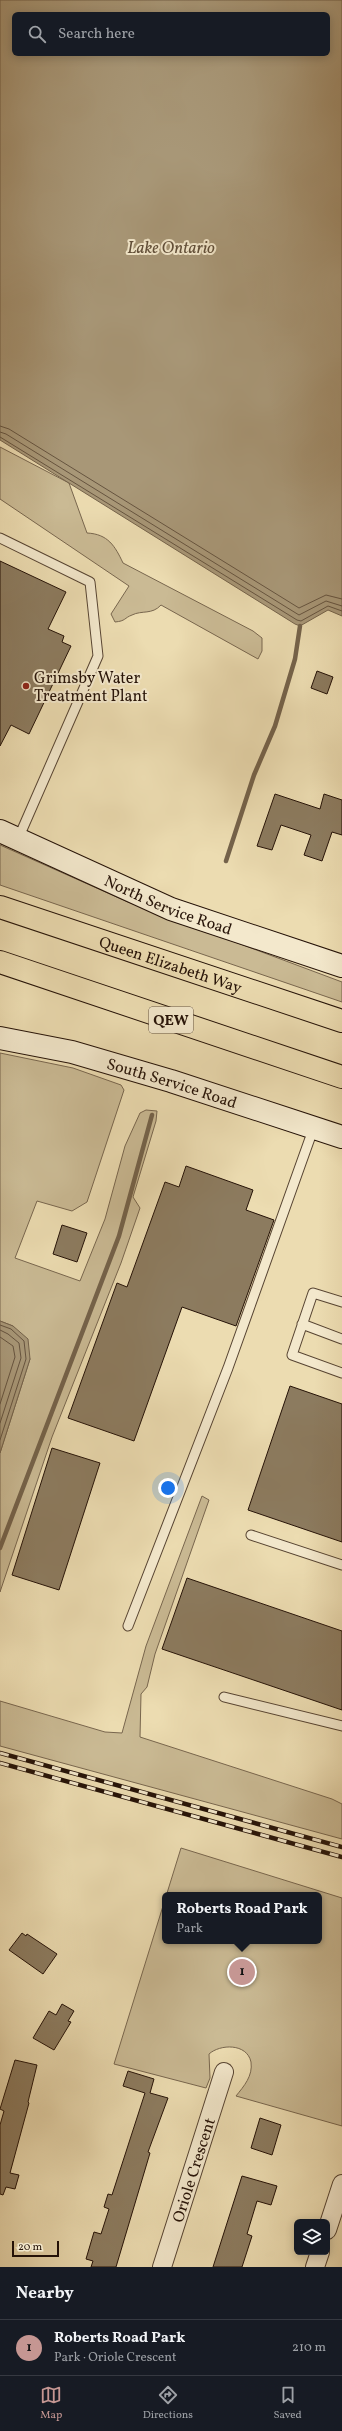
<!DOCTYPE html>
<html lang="en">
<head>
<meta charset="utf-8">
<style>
	:root { --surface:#171b24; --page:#20242c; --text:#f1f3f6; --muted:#9ea1a6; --line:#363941; --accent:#c59692 }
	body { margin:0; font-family:Vollkorn,serif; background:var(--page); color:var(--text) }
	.controls { position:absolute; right:12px; bottom:12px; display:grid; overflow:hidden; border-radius:6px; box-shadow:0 2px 10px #0003 }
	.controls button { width:36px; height:36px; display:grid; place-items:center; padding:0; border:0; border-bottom:1px solid var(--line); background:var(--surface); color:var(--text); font:20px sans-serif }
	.scale { position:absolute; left:12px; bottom:10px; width:47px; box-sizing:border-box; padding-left:4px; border:2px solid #251207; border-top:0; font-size:11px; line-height:14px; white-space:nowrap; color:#251207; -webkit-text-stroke:3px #f3e8cc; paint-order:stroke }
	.you { position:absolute; left:168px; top:1488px; width:14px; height:14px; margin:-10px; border:3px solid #fff; border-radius:50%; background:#1a73e8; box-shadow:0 0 0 6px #1a73e833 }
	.badge { display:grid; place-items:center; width:26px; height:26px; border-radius:50%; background:var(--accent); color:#111; font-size:13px; font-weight:700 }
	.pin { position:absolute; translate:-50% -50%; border:2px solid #fff; box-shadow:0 1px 4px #0006 }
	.popup { position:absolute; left:162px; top:1892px; width:160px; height:52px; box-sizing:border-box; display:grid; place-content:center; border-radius:6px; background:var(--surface); filter:drop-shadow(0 1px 3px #0005); font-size:13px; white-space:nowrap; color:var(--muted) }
	.popup b { font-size:15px; color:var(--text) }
	.popup::after { content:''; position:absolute; left:50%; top:100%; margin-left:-8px; border:8px solid transparent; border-top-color:var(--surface) }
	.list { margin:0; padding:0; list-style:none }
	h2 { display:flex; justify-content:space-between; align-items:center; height:52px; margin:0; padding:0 16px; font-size:17px }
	h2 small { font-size:13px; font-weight:400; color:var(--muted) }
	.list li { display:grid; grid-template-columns:26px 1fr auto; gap:12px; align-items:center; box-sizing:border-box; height:56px; padding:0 16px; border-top:1px solid var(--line) }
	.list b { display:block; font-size:15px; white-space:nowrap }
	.list p { margin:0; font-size:13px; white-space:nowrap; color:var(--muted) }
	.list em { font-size:13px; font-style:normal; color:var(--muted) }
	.icon { flex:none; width:22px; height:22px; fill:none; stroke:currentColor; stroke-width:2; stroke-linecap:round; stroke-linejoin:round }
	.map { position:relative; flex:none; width:342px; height:2267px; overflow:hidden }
	.search { position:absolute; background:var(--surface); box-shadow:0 2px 10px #0003; left:12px; right:12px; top:12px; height:44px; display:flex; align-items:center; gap:10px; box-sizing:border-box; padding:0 14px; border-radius:6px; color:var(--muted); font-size:15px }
	.sheet { height:108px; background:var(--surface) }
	nav { display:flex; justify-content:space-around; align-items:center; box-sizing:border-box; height:56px; border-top:1px solid var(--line); background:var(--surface); font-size:11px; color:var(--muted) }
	nav a { display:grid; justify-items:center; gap:2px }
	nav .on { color:var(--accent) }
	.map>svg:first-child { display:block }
	.green { fill:#caba94; stroke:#78664e; fill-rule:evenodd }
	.water { fill:#a89777; stroke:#74624a; fill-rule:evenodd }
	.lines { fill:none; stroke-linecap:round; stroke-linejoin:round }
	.shore { stroke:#66543f; stroke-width:1 }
	.stream { stroke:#74624a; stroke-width:4.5 }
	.building { fill:#8c7b5f; stroke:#251207 }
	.lane-casing { stroke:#574432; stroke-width:11 }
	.street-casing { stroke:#574432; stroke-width:20 }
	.secondary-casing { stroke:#251207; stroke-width:24 }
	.highway-casing { stroke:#251207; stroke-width:24 }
	.lane { stroke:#f3e8cc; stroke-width:9 }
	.street { stroke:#f3e8cc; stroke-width:18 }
	.secondary { stroke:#f3e8cc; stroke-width:22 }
	.highway { stroke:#ecdcb1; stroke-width:22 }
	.rail-casing { stroke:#251207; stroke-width:4.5 }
	.rail { stroke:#f3e8cc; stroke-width:3; stroke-dasharray:9; stroke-linecap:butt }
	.poi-dot { fill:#8f2418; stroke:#f3e8cc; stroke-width:1.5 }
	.labels { text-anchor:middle; stroke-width:4; stroke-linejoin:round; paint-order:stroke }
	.shield { fill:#f3e8cc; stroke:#635242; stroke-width:1 }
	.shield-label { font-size:15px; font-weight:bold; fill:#251207 }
	.poi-label { font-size:16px; fill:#251207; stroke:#f3e8cc; text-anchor:start }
	.street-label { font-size:16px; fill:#251207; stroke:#f3e8cc }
	.water-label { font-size:17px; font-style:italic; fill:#604e39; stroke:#f3e8cc }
</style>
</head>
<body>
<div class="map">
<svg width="342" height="2267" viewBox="0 0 342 2267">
	<rect width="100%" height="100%" fill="#ecdcb1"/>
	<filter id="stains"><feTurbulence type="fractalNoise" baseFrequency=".005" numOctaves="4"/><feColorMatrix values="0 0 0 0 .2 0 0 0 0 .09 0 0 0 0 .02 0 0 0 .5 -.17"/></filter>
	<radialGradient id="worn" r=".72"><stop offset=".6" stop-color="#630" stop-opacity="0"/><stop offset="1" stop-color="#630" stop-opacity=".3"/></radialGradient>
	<path class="green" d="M 0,447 L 69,483 L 87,533 C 108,534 115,546 123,563 L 253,631 L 262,638 L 262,651 L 258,659 L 161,605 C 152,615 142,610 132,615 C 124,618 126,621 115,622 L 111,614 L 129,586 L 0,499 Z
		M 0,845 L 128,902 L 342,982 L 342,1002 L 0,885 Z
		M 0,1053 L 73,1068 L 121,1085 L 124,1090 L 87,1202 L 72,1211 L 37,1201 L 15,1258 L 80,1281 L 105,1219 L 125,1146 L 140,1113 L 146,1110 L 157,1111 L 156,1121 L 133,1197 L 140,1208 L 121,1263 L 52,1437 L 0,1592 L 0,1453 L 30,1359 L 13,1326 L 0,1321 Z
		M 202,1496 L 209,1500 L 155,1654 L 147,1687 L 141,1694 L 140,1737 L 332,1799 L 342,1804 L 342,1839 L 0,1746 L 0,1701 L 105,1732 L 122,1733 L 146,1646 Z
		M 181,1848 L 342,1898 L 342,2126 L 236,2096 C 244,2086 253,2076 251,2062 C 247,2043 220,2044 209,2054 L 210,2078 L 206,2088 L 114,2064 ZM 165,1895 L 319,1895 L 319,1941 L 165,1941 Z"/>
	<path class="water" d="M 0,0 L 342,0 L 342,616 L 328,610 L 300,626 L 295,624 L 0,440 ZM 14,14 L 328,14 L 328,54 L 14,54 Z
		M 0,1321 L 13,1326 L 28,1339 L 30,1359 L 0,1453 Z"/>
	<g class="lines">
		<path class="shore" d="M 0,426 L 9,429 L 299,608 L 326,595 L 342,599
			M 0,432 L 6,434 L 299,615 L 326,601 L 342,606
			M 0,437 L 297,620 L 301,621 L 328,606 L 342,611
			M 0,1325 L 11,1329 L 24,1341 L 26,1359 L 0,1440
			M 0,1330 L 8,1334 L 19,1343 L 21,1358 L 0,1423
			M 0,1337 L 13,1346 L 15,1357 L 0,1404"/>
		<path class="stream" d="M 226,861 L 254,775 L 275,726 L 295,659 L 300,626
			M 0,1548 L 119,1236 L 152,1115"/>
	</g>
	<path class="building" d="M 0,561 L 66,592 L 48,629 L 64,636 L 62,642 L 71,646 L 29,734 L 11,725 L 0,746 Z
		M 317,671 L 333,677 L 327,694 L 311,688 Z
		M 275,794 L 320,809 L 324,794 L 342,800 L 342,835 L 332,832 L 322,861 L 304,855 L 311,835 L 281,825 L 272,850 L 257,846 Z
		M 186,1166 L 253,1190 L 246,1210 L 274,1220 L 236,1326 L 182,1307 L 134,1441 L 68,1418 L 117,1283 L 127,1287 L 165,1182 L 179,1187 Z
		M 62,1225 L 87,1233 L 77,1262 L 53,1254 Z
		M 290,1386 L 342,1404 L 342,1542 L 248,1510 Z
		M 52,1448 L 100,1463 L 59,1590 L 12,1575 Z
		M 187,1578 L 342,1631 L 342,1710 L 162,1649 Z
		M 22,1933 L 26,1936 L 27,1934 L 57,1954 L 43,1974 L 9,1950 Z
		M 62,2004 L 74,2011 L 68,2021 L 71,2022 L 54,2050 L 33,2038 L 49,2011 L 56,2015 Z
		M 15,2060 L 37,2065 L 28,2102 L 29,2103 L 10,2173 L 19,2175 L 15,2189 L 6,2187 L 3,2195 L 0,2194 L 0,2125 L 4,2111 L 0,2109 Z
		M 128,2071 L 154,2079 L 150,2093 L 168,2098 L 148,2152 L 150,2153 L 116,2267 L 91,2267 L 93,2261 L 86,2259 L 94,2232 L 101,2234 L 109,2209 L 104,2207 L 108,2194 L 112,2195 L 145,2093 L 123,2086 Z
		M 260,2118 L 281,2125 L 272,2155 L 251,2148 Z
		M 242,2176 L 277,2186 L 271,2205 L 257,2201 L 247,2234 L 252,2236 L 242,2267 L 213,2267 Z"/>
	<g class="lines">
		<defs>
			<path id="lane" d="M 0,538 L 90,582 L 98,656 L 18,839
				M 342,1302 L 313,1293 L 292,1355 L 342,1373
				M 302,1324 L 342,1339
				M 251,1535 L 342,1565
				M 128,1626 L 228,1368 L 314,1127
				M 224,1697 L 342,1726"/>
			<g id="street">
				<path d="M 327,2230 L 342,2184"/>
				<path id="s1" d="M 162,2267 L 224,2072"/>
				<path d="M 315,2267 L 320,2252"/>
			</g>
			<g id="secondary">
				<path id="s2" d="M 0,831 L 171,909 L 342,966"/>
				<path id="s3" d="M 0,1038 L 72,1052 L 171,1081 L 342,1137"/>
			</g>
			<g id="highway">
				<path id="s4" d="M 0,907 L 342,1021"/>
				<path d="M 0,962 L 342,1077"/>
			</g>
		</defs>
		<use href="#lane" class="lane-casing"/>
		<use href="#street" class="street-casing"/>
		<use href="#secondary" class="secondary-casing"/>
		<use href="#highway" class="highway-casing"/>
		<use href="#lane" class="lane"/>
		<use href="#street" class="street"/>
		<use href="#secondary" class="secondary"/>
		<use href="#highway" class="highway"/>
		<defs>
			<path id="rail" d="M 0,1753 L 342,1847
				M 0,1763 L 342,1857"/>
		</defs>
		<use href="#rail" class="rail-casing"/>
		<use href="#rail" class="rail"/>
	</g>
	<circle class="poi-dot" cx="26" cy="686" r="4"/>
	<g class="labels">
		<rect class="shield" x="149" y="1007" width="44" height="26" rx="3"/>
		<g class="shield-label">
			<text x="171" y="1025">QEW</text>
		</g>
		<g class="poi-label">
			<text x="34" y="683">Grimsby Water<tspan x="34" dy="18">Treatment Plant</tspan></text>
		</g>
		<g class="street-label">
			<text dy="6" stroke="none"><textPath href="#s2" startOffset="184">North Service Road</textPath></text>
			<text dy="6" stroke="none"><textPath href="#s4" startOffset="180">Queen Elizabeth Way</textPath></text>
			<text dy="6" stroke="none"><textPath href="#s3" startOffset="178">South Service Road</textPath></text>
			<text dy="6" stroke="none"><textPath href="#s1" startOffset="102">Oriole Crescent</textPath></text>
		</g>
		<g class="water-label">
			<text x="171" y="253">Lake Ontario</text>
		</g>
	</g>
	<rect width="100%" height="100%" filter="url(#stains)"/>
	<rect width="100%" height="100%" fill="url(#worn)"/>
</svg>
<div class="controls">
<button><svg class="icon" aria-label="layers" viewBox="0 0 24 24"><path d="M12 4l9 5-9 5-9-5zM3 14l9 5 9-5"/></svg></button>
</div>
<div class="scale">20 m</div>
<div class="you"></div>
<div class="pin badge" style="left:242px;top:1972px">1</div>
<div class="popup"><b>Roberts Road Park</b>Park</div>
<div class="search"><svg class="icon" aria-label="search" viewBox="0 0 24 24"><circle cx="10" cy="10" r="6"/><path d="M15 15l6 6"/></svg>Search here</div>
</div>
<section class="sheet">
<h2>Nearby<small></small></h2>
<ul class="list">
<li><span class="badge">1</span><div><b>Roberts Road Park</b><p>Park · Oriole Crescent</p></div><em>210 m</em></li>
</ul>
</section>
<nav>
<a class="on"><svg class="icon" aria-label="map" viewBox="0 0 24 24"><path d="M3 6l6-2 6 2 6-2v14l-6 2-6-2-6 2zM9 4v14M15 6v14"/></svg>Map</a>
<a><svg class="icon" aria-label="directions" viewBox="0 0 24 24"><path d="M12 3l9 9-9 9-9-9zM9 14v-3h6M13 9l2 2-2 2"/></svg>Directions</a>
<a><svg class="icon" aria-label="saved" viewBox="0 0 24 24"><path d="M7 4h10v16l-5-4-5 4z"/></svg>Saved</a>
</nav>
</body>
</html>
